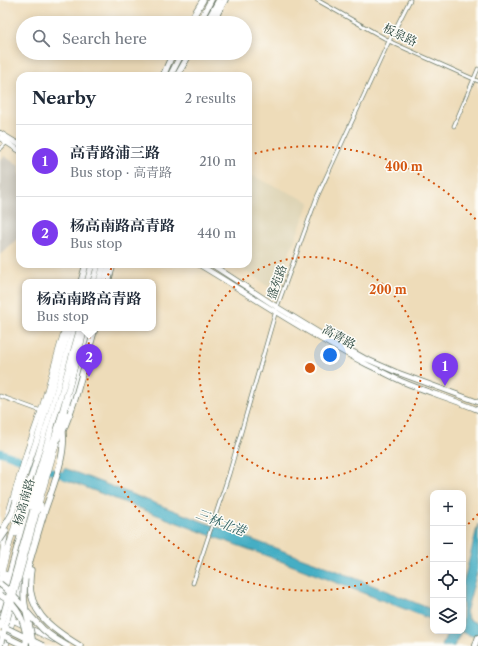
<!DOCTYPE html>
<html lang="en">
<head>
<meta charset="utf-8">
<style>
	:root { --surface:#fff; --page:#f2f2f3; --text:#1f2937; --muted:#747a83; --line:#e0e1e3; --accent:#7c3aed }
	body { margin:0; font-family:"Libre Caslon Text","Noto Serif SC",serif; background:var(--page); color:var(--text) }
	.controls { position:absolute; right:12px; bottom:12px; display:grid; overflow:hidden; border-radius:8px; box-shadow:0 2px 10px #0003 }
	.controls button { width:36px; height:36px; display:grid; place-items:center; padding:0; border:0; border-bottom:1px solid var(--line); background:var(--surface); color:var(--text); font:20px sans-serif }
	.you { position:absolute; left:330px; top:355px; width:14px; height:14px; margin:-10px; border:3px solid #fff; border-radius:50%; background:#1a73e8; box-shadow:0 0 0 6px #1a73e833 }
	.badge { display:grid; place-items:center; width:26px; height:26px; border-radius:50%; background:var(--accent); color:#fff; font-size:13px; font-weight:700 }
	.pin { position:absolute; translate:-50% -33px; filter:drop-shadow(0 1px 2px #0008) }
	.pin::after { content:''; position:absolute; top:21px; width:14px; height:12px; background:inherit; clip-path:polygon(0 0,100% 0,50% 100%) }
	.popup { position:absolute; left:22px; top:279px; width:134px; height:52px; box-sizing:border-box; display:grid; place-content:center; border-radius:8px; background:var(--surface); filter:drop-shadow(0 1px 3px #0005); font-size:13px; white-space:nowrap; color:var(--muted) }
	.popup b { font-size:15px; color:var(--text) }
	.popup::after { content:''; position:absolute; left:50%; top:100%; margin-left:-8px; border:8px solid transparent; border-top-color:var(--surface) }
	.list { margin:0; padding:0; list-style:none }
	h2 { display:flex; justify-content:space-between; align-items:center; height:52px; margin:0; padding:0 16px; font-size:17px }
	h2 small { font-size:13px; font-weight:400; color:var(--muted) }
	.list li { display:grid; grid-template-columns:26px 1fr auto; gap:12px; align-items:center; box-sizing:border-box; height:72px; padding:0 16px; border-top:1px solid var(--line) }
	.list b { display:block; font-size:15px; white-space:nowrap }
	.list p { margin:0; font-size:13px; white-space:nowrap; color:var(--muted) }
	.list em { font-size:13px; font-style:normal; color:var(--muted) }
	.icon { flex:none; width:22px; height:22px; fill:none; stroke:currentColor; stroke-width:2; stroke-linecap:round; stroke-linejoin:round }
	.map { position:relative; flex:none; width:478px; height:646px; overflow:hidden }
	.search { position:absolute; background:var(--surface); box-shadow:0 2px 10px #0003; left:16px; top:16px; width:236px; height:44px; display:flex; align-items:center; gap:10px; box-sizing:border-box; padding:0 14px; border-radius:22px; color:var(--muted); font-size:15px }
	.panel { position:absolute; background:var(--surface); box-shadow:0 2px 10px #0003; left:16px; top:72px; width:236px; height:196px; border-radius:12px }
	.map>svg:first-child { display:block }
	.built { fill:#ded4b5 }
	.industrial { fill:#c8c4b8 }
	.water { fill:#45aec4; stroke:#32767c }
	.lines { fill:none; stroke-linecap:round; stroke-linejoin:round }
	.river { stroke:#45aec4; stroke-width:7 }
	.street-casing { stroke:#677563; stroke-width:4.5 }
	.secondary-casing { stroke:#677563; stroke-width:6 }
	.primary-casing { stroke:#677563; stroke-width:6 }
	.highway-casing { stroke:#677563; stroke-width:7 }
	.street { stroke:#fff; stroke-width:3 }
	.secondary { stroke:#fff; stroke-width:4.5 }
	.primary { stroke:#fff; stroke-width:5 }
	.highway { stroke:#fff; stroke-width:5.5 }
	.primary-bridge-casing { stroke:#677563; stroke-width:6; stroke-linecap:butt }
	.highway-bridge-casing { stroke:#677563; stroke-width:7; stroke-linecap:butt }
	.primary-bridge { stroke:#fff; stroke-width:5 }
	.highway-bridge { stroke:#fff; stroke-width:5.5 }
	.ring { fill:none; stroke:#d45610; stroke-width:2; stroke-dasharray:2 4 }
	.labels { text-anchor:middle; stroke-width:3; stroke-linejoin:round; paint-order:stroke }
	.street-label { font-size:12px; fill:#1f3d34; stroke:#fdfcf7 }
	.water-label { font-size:13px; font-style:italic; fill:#2a5f5f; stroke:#fdfcf7 }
	.centre { fill:#d45610; stroke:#fdfcf7; stroke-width:2 }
	.ring-label { font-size:12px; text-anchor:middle; font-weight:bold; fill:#d45610; stroke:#fdfcf7; stroke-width:3; stroke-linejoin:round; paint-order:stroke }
</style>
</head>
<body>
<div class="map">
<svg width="478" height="646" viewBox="0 0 478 646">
	<rect width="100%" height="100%" fill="#fdfcf7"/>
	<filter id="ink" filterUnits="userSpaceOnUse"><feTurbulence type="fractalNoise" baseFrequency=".025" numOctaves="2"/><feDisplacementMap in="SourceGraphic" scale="8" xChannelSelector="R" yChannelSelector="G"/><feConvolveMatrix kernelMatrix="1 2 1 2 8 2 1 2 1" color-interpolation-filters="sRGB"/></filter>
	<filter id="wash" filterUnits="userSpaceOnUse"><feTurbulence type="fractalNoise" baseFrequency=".012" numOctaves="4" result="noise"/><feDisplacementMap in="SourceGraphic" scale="16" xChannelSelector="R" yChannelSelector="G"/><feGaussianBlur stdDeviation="0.9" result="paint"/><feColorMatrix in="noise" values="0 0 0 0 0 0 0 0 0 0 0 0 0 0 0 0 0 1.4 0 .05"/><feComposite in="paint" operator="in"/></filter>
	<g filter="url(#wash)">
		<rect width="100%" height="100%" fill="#eedcb9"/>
		<path class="built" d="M 248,174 L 310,202 L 279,279 L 270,288 L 236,264 L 248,264 Z"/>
		<path class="industrial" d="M 4,156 L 20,166 L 20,236 L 0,255 L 0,160 Z"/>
		<path class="water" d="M 64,468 L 201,521 L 330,568 L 433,610 L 433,620 L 270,557 L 217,538 L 61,478 Z
			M 478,524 L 478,569 L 466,612 L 468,619 L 478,624 L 478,638 L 461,632 L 454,646 L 442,646 L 448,631 L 463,631 L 463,584 Z"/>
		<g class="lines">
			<path class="river" d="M 0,452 L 70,478"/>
		</g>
	</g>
	<g filter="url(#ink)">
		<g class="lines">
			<defs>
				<path id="street" d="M 317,0 L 393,43 L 478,81
					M 454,126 L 478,69
					M 0,149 L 7,142
					M 0,396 L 41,411
					M 193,583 L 229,474 L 277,307 L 317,197 L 389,41 L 410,0"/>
				<path id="secondary" d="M 0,133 L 20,145
					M 0,138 L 20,151
					M 198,264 C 255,298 309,335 368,365 C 379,370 390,376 401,381 C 426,392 453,399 478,410
					M 211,264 L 277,307 L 326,337 L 364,358 L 396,372 L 478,402
					M 475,646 L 478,637"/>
				<path id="primary" d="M 87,282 L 92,264
					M 104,282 L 109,264
					M 37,511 L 67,407 L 73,394 L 91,328
					M 7,522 L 10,508 L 27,451 L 41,411 L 65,328
					M 16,534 L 29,493 L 34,485
					M 0,569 L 6,530
					M 0,579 L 20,506 L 32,474 L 48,421 L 74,328
					M 0,593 L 5,574
					M 0,614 L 54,640
					M 6,646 L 40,512 L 41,505"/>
				<path id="highway" d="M 189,23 L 203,0
					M 199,23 L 211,0
					M 206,23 L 219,0
					M 212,23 L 225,0
					M 163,76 L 173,53
					M 170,76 L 182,53
					M 177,76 L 190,53
					M 81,282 L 86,264
					M 93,282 L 98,264
					M 99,282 L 104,264
					M 108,282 L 113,264
					M 63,431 L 70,413
					M 16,501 L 40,430 L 69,328
					M 33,510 L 47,460 L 59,424 L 85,328
					M 31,570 C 24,610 50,628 80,646
					M 25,579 C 31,556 38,533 45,510 C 53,486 68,452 62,426
					M 0,607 L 80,328"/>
			</defs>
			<use href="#street" class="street-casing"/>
			<use href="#secondary" class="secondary-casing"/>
			<use href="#primary" class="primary-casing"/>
			<use href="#highway" class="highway-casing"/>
			<use href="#street" class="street"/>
			<use href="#secondary" class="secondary"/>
			<use href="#primary" class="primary"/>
			<use href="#highway" class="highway"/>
			<defs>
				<path id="primary-bridge" d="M 0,646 L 37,511"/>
				<path id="highway-bridge" d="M 70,413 L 75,399 L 95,328
					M 0,534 L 12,514 L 16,501
					M 0,540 L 6,531
					M 25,579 C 24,588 23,596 25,605 C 27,619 32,632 33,646
					M 0,584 C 16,595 25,612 39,625 C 46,634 57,640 67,646
					M 0,595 C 13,602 22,615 25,630 C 27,635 26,641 26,646
					M 0,625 L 43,646
					M 0,627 L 33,510
					M 0,634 L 25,646"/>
			</defs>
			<use href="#primary-bridge" class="primary-bridge-casing"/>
			<use href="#highway-bridge" class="highway-bridge-casing"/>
			<use href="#primary-bridge" class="primary-bridge"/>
			<use href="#highway-bridge" class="highway-bridge"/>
		</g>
	</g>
	<g class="ring">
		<circle cx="310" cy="368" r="111"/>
		<path d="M478 514A222 222 0 0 1 464 528M433 553A222 222 0 0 1 113 265M249 155A222 222 0 0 1 478 222"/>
	</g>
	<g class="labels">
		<g class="street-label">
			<text transform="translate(400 35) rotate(26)" y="4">板泉路</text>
			<text transform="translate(277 282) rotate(-70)" y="4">盛苑路</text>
			<text transform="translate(339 337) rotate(29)" y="4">高青路</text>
			<text transform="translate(24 502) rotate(-74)" y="4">杨高南路</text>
		</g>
		<g class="water-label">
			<text transform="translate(221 522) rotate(21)" y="5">三林北港</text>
		</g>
	</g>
	<circle cx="310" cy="368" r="6" class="centre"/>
	<g class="ring-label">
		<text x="404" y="171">400 m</text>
		<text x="388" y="294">200 m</text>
	</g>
</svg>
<div class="controls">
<button>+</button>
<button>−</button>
<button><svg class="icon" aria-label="locate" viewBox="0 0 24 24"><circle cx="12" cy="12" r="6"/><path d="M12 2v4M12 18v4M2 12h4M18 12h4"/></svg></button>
<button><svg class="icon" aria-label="layers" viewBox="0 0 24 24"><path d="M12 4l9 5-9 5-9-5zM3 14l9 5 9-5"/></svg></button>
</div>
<div class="you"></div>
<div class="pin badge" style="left:445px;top:386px">1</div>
<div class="pin badge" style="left:89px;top:377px">2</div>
<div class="popup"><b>杨高南路高青路</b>Bus stop</div>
<div class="search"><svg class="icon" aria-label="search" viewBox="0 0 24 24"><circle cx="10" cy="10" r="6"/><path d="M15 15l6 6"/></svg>Search here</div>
<section class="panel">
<h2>Nearby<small>2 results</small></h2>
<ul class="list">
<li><span class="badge">1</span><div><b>高青路浦三路</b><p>Bus stop · 高青路</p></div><em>210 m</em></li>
<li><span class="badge">2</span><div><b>杨高南路高青路</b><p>Bus stop</p></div><em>440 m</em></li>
</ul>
</section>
</div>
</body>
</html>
